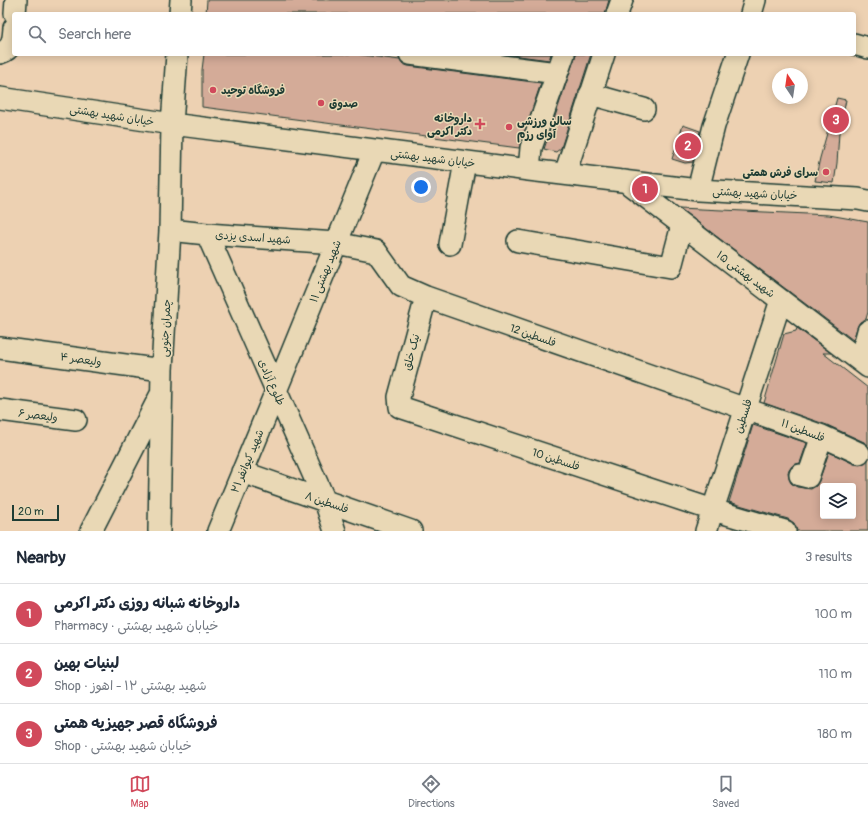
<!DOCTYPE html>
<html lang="en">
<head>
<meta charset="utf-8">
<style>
	:root { --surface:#fff; --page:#f6f6f7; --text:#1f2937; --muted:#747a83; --line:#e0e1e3; --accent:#d1495b }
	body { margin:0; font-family:Pangolin,"Playpen Sans Arabic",sans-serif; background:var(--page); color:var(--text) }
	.controls { position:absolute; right:12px; bottom:12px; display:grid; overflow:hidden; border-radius:4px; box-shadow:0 2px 10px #0003 }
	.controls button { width:36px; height:36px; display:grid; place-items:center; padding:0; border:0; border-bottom:1px solid var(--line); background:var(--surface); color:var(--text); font:20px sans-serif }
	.compass { position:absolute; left:772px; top:68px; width:36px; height:36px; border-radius:50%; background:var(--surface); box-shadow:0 2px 10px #0003; rotate:347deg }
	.scale { position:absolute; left:12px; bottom:10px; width:47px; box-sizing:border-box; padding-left:4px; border:2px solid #1f3d34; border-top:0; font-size:11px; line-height:14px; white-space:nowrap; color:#1f3d34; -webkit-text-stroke:3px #e9d8b5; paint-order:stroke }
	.you { position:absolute; left:421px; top:187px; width:14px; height:14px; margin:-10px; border:3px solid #fff; border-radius:50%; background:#1a73e8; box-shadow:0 0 0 6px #1a73e833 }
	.badge { display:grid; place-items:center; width:26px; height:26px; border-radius:50%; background:var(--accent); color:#fff; font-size:13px; font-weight:700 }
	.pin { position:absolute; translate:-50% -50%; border:2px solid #fff; box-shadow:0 1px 4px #0006 }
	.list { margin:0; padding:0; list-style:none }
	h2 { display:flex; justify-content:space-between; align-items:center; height:52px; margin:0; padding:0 16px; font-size:17px }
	h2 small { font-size:13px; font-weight:400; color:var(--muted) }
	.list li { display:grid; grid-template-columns:26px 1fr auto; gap:12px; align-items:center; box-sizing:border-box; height:60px; padding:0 16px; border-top:1px solid var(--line) }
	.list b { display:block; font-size:15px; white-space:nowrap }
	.list p { margin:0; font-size:13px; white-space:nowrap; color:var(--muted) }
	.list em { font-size:13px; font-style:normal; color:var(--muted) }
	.icon { flex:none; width:22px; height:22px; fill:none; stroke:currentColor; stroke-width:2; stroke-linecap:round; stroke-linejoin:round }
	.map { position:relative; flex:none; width:868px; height:531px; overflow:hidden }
	.search { position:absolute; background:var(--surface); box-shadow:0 2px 10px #0003; left:12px; right:12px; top:12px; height:44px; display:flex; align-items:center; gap:10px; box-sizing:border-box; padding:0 14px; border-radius:4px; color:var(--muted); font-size:15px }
	.sheet { height:232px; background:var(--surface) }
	nav { display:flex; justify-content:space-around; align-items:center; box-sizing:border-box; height:56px; border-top:1px solid var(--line); background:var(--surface); font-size:11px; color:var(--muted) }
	nav a { display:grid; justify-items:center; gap:2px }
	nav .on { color:var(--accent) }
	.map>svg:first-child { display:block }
	.building { fill:#d4ab98; stroke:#1f3d34; fill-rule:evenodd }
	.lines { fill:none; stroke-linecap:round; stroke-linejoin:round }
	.minor-casing { stroke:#1f3d34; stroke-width:24 }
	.minor { stroke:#e9d8b5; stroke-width:21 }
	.poi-dot { fill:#d1495b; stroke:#e9d8b5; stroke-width:1.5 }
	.labels { text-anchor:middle; stroke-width:3; stroke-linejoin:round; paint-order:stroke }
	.poi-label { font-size:11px; font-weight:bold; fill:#1f3d34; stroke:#e9d8b5; text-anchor:start }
	.street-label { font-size:11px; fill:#1f3d34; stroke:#e9d8b5 }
</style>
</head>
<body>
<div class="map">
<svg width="868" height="531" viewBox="0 0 868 531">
	<rect width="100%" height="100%" fill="#edd1b2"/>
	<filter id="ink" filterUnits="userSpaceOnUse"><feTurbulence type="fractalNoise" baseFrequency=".025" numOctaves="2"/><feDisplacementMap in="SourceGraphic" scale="8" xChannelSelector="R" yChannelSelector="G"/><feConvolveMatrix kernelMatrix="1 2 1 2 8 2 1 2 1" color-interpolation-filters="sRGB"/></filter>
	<g filter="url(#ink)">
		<path class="building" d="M 207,0 L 609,0 L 605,14 L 206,14 Z
			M 204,54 L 355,54 L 400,60 L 403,64 L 408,66 L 541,83 L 519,148 L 202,107 L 202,70 Z
			M 504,54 L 551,54 L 549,60 Z
			M 576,54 L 591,54 L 561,148 L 556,152 L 544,149 Z
			M 837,98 L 846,100 L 839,133 L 837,163 L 834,183 L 815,181 L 820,158 Z
			M 683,125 L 700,131 L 693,162 L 685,163 L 672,159 Z
			M 679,208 L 829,215 L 868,222 L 868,312 L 866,319 L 860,322 L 857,328 L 853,340 Z
			M 797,328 L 831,353 L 823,353 L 868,388 L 868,445 L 864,442 L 827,425 L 764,403 L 784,334 L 796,331 Z
			M 753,425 L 807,443 L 800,463 L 796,464 L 792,466 L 788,472 L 789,479 L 791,483 L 797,487 L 811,489 L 816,486 L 819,481 L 829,452 L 854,464 L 860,465 L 868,460 L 868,531 L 797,531 L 794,523 L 788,519 L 729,502 ZM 823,486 L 853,486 L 853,516 L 823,516 Z"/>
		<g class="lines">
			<defs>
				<path id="minor" d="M 15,14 L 16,0
					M 180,14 L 181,0
					M 617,14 L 622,0
					M 751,14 L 755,0
					M 854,44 L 868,48
					M 0,53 C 13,49 13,40 14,28
					M 410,54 L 557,73
					M 590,94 L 644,109
					M 0,98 L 172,124 L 529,170 L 698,190 L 858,199 L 868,201
					M 529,170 L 531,148 L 564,54
					M 565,174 L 604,54
					M 625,181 L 868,367
					M 698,190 L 714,126 L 738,54
					M 170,230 L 207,234 L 336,243 L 376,251 L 401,286 L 426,297 L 746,409 L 822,436 L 859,453
					M 207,234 L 325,501 L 335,531
					M 518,241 L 671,267 L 682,225
					M 450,244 L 465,162
					M 426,297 L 399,397 L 400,407 L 713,510 L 785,531
					M 0,348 L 162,370
					M 860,361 L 868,331
					M 0,410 L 76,420
					M 242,472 L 411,531
					M 800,475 L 808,477 L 822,436
					M 91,531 L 160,396
					M 159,531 L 162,370 L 170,230 L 172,124 L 177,54
					M 218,531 L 276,391 L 374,151
					M 706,531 L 781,300"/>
			</defs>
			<use href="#minor" class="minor-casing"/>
			<use href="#minor" class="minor"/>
		</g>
	</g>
	<g class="poi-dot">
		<circle cx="213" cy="90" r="4"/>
		<circle cx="321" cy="103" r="4"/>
		<path d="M478 118h4v4h4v4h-4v4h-4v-4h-4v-4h4z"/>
		<circle cx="509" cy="127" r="4"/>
		<circle cx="826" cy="172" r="4"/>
	</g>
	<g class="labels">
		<g class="poi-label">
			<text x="221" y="94">فروشگاه توحید</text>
			<text x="329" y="107">صدوق</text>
			<text x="472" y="122" text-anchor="end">داروخانه<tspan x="472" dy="13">دکتر اکرمی</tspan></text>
			<text x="517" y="125">سالن ورزشی<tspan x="517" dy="13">آوای رزم</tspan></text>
			<text x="818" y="176" text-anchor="end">سرای فرش همتی</text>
		</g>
		<g class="street-label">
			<text transform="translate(112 115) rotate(9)" y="4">خیابان شهید بهشتی</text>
			<text transform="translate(433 158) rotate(7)" y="4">خیابان شهید بهشتی</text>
			<text transform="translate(755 193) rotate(3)" y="4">خیابان شهید بهشتی</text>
			<text transform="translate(253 237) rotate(4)" y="4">شهید اسدی یزدی</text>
			<text transform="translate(325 271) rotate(-68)" y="4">شهید بهشتی ۱۱</text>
			<text transform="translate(746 274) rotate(37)" y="4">شهید بهشتی ۱۵</text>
			<text transform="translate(165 328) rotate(-87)" y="4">چمران جنوبی</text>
			<text transform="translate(533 335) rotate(19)" y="4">فلسطین 12</text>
			<text transform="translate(411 352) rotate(-75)" y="4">نیک خلق</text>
			<text transform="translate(81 359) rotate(8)" y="4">ولیعصر ۴</text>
			<text transform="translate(272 382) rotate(66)" y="4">طلوع آزادی</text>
			<text transform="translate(38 415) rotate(7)" y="4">ولیعصر ۶</text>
			<text transform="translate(743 416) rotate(-72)" y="4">فلسطین</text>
			<text transform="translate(803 430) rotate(21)" y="4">فلسطین ۱۱</text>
			<text transform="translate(556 459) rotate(18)" y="4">فلسطین 10</text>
			<text transform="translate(247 461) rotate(-67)" y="4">شهید کیوانفر ۲۱</text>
			<text transform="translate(327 502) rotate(19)" y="4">فلسطین ۸</text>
		</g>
	</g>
</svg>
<div class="controls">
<button><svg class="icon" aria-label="layers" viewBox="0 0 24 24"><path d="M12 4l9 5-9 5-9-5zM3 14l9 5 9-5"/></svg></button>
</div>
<svg class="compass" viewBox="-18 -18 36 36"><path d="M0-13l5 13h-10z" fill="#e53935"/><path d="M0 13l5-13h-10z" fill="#747a83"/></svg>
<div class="scale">20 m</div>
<div class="you"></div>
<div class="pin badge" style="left:645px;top:189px">1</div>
<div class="pin badge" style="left:688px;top:146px">2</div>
<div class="pin badge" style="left:836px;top:120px">3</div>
<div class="search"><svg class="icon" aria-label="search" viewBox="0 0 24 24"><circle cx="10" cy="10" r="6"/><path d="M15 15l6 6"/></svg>Search here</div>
</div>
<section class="sheet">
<h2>Nearby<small>3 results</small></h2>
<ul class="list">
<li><span class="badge">1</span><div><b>داروخانه شبانه روزی دکتر اکرمی</b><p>Pharmacy · خیابان شهید بهشتی</p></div><em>100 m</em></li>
<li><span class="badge">2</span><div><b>لبنیات بهین</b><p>Shop · شهید بهشتی ۱۲ - اهوز</p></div><em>110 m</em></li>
<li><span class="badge">3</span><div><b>فروشگاه قصر جهیزیه همتی</b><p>Shop · خیابان شهید بهشتی</p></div><em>180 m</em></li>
</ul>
</section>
<nav>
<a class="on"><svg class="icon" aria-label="map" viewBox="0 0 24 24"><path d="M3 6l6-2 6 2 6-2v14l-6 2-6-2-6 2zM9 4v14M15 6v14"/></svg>Map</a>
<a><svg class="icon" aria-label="directions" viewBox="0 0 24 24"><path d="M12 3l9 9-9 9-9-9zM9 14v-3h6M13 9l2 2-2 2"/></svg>Directions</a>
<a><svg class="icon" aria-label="saved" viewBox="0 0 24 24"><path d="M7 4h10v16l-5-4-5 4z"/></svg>Saved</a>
</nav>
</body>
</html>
